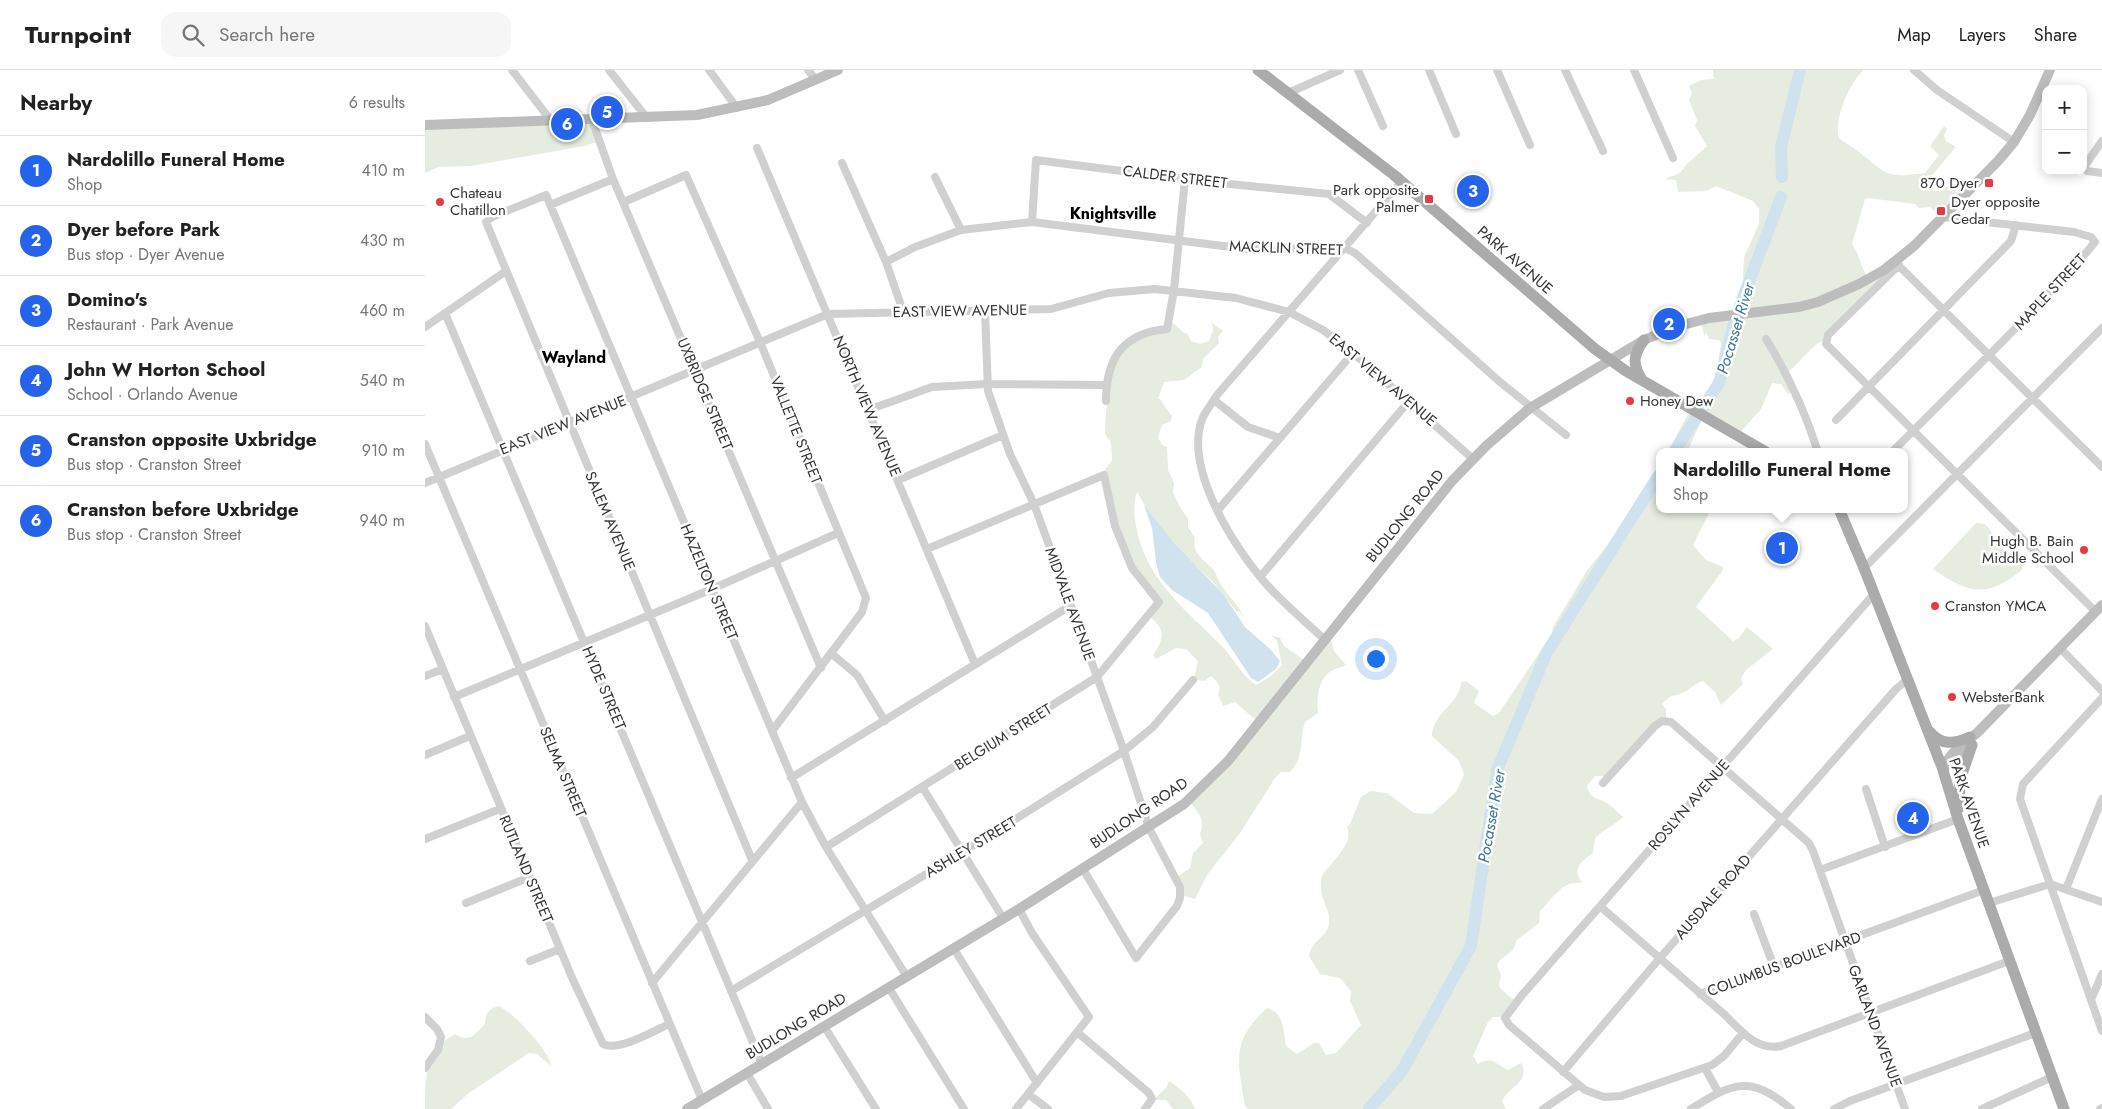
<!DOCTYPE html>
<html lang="en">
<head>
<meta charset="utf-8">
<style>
	:root { --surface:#fff; --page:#f6f6f6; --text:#222; --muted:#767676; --line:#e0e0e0; --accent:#2563eb }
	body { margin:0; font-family:Jost,sans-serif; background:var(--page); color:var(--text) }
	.controls { position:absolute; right:15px; top:15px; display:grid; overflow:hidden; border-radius:10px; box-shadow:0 2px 12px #0003 }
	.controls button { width:45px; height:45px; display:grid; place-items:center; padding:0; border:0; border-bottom:1px solid var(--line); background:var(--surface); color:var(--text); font:25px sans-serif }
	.you { position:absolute; left:950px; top:588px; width:18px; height:18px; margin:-12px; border:4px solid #fff; border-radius:50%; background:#1a73e8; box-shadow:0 0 0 8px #1a73e833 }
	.badge { display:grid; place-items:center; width:32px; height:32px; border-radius:50%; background:var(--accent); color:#fff; font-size:16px; font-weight:700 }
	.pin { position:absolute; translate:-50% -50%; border:2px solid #fff; box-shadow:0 1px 5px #0006 }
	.popup { position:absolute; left:1231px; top:378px; width:252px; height:65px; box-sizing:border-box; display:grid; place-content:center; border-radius:10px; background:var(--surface); filter:drop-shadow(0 1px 4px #0005); font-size:16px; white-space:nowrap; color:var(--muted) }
	.popup b { font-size:19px; color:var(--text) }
	.popup::after { content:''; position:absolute; left:50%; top:100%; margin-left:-10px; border:10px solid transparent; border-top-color:var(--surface) }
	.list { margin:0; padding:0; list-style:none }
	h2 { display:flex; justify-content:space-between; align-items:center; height:65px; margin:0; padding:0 20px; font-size:21px }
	h2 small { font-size:16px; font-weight:400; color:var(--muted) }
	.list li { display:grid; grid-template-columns:32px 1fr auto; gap:15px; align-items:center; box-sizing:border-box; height:70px; padding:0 20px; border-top:1px solid var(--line) }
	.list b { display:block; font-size:19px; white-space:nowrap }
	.list p { margin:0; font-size:16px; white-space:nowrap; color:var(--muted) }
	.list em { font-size:16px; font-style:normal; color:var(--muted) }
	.icon { flex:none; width:28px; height:28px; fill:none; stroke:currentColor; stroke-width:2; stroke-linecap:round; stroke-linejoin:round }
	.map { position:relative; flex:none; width:1677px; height:1039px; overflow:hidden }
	header { display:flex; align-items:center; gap:30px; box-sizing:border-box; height:70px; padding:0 25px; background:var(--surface); border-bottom:1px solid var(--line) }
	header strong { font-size:24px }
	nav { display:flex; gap:28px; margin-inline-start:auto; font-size:18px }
	.search { width:350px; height:45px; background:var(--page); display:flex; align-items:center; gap:12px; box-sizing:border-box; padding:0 18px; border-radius:15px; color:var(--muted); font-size:19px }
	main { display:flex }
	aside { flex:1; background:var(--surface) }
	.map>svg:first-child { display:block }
	.green { fill:#e6ecdf }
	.water { fill:#cfe2ee }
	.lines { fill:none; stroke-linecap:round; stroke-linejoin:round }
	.river { stroke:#cfe2ee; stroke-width:12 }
	.street { stroke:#d0d0d0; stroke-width:8 }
	.secondary { stroke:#bdbdbd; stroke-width:10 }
	.primary { stroke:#ababab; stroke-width:11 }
	.poi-dot { fill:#e63946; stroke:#fff; stroke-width:2 }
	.labels { text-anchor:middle; stroke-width:5; stroke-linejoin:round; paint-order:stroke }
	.street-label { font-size:15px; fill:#333; stroke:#fff }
	.poi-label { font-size:15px; fill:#333; stroke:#fff; text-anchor:start }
	.neighbourhood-label { font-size:16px; font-weight:bold; fill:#000; stroke:#fff }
	.water-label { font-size:16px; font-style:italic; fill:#3f7597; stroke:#fff }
</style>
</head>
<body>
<header>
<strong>Turnpoint</strong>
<div class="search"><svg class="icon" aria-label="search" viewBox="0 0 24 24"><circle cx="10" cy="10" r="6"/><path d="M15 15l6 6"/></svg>Search here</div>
<nav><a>Map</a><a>Layers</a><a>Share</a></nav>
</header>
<main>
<aside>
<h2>Nearby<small>6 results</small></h2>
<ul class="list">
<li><span class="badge">1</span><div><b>Nardolillo Funeral Home</b><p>Shop</p></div><em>410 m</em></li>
<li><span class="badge">2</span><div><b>Dyer before Park</b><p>Bus stop · Dyer Avenue</p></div><em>430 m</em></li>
<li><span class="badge">3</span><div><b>Domino's</b><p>Restaurant · Park Avenue</p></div><em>460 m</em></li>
<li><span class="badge">4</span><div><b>John W Horton School</b><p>School · Orlando Avenue</p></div><em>540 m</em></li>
<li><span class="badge">5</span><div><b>Cranston opposite Uxbridge</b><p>Bus stop · Cranston Street</p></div><em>910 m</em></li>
<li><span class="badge">6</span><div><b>Cranston before Uxbridge</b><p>Bus stop · Cranston Street</p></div><em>940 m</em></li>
</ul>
</aside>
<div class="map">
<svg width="1677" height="1039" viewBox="0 0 1677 1039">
	<rect width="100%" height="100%" fill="#fff"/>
	<path class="green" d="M 1288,0 L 1439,0 C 1425,11 1408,51 1414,68 C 1419,73 1425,75 1430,79 C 1462,103 1457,109 1500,103 L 1514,85 L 1505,76 L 1519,56 L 1522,59 L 1519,65 L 1521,71 L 1531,77 L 1502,111 L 1501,118 C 1509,124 1518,119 1526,115 L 1537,127 L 1516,147 L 1505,137 L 1494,138 L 1490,134 L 1443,128 L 1440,129 L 1427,174 C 1435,185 1435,196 1443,208 L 1469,193 L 1401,270 C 1390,271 1374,294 1363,302 L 1368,321 L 1363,324 L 1356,314 L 1347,313 L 1336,339 L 1314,364 L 1277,349 L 1262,382 L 1243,382 L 1265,340 L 1270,341 L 1279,326 L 1286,326 L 1293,320 L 1290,316 L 1296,273 L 1294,270 L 1284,269 L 1281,262 L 1280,267 L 1276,254 L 1321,246 L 1318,229 L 1321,218 L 1318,207 L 1319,187 L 1334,154 L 1334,139 L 1328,131 L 1291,116 L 1281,121 L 1253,122 L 1251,110 L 1240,109 L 1255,103 L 1261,95 L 1282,76 L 1270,56 L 1272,50 L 1264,30 L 1267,23 L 1264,16 L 1276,10 L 1289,9 Z
		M 166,50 L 172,72 L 159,76 L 46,96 L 14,97 L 0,103 L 0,56 Z
		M 746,251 L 759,263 L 762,263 L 766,271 L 775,274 L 784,271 L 788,260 L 787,253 L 798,261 L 793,267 L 794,273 L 778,289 L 777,297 L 759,310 L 739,312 L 733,328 C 740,333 741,340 747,346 L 746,351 L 737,355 L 733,367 L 737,375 L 742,377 L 743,400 L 749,413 L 748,423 C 752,431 757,442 763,448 L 763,457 L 770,468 C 766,481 778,490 786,497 C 791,501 793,510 796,515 C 804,527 812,533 819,547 L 814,541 L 812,542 L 788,512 L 737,464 L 712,422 C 708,434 709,444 711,456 C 721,511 761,540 798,577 C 809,589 817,606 831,615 L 846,606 L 857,595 L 852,571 L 846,565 L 855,568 L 859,576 L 882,592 L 905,565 L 909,581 L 921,595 C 916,598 911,598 906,601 C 893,609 891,630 893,643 L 880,652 C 874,669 880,687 865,702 L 856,702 L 850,708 L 815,763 L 782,805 L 770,829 L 756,825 L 752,807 L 765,798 L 768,783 L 778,773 L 775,764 C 781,750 773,742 764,731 L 833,652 L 810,632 L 798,636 L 793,624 C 797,615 792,612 786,606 L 779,611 L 769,609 L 773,591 L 761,579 L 751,578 L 731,589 L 728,585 C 739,567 742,561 724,546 L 734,533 L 706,495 L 677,404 L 687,390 L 686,373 L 680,364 L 681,342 L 689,288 L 701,274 L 742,259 Z
		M 1234,398 L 1234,439 L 1286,439 L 1268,475 L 1281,490 L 1298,497 L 1298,500 L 1271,537 L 1308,571 L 1314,568 L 1322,557 L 1348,579 L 1321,600 L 1316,608 L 1318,614 L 1296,635 L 1290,622 L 1278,611 C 1270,613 1266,619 1259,622 C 1248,628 1248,622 1237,634 L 1241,639 L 1241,651 L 1236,652 L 1185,706 L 1170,706 L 1162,716 C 1165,730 1174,728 1182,733 C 1188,737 1193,743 1198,747 C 1189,756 1179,759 1170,768 L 1168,783 C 1156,792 1147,798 1157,813 C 1136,810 1128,829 1115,841 L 1114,853 L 1092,870 L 1088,880 L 1074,891 L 1072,895 L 1076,906 L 1074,914 L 1075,918 L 1091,932 L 1081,947 L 1068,947 L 1063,952 L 1048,986 L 1053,994 C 1067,985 1070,994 1083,1000 L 1096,993 C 1107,1012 1081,1018 1077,1032 L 1081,1039 L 823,1039 L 820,1036 C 813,991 805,972 842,938 C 860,943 858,960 861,976 L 872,984 L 889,973 L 894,973 L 901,985 L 911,983 L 936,955 L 925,931 L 926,921 L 915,908 L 895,904 L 884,886 C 887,870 902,867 904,854 C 906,845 901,839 899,831 C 896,824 896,816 896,808 C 903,794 930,775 922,757 L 925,754 L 936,727 L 946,721 L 962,723 L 989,743 L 1007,744 L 1031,722 L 1039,705 L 1034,691 L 1007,666 C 1007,643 1035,634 1036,612 L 1041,611 L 1054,621 L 1049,633 L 1068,646 L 1074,643 L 1127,564 L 1128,557 L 1163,499 L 1194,462 Z
		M 1551,453 L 1560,454 L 1598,499 C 1562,529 1544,524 1508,499 Z
		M 73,936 C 86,940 125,981 126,996 L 112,984 L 104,983 L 44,1023 L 26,1039 L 0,1039 C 0,1008 0,980 30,964 C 45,973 49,965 60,954 C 60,944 64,939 73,936 Z
		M 744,1011 C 755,1018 766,1027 770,1039 L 748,1039 L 741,1030 L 728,1030 L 741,1018 Z"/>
	<path class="water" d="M 719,435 L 748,472 L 798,524 L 820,557 L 845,579 L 855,591 L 852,598 L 833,612 L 826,608 L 783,543 L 747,520 L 735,507 L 731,492 L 727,458 Z"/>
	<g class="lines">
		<path class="river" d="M 1357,107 L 1356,77 L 1375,0
			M 1249,382 L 1294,313 L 1311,246 L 1356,127
			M 944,1039 L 977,1001 L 1046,876 L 1072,700 L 1122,582 L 1234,405"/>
		<path class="street" d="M 87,0 L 127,52
			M 184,0 L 222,48
			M 284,0 L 312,38
			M 383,0 L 391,10
			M 933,0 L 958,56
			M 1004,0 L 1031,64
			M 1072,0 L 1105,75
			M 1140,0 L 1178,81
			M 1209,0 L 1248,88
			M 1489,0 L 1512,20 L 1589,72
			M 863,23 L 915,0
			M 167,50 L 188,109 L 396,598
			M 1677,71 L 1659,97 L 1662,101 L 1677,103
			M 332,78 L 550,594
			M 417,93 L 461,192 L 478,241
			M 510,107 L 536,160
			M 199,132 L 261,105 L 335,272 L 441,528 L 437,542 L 347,661
			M 125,135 L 188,109
			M 607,152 L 611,90 L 775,111 L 904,124 L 942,153
			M 461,192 L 490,177 L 536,160 L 607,152 L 822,179 L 920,178 L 930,183 L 1075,312 L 1141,365
			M 1470,192 L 1677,397
			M 1474,195 L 1403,265 L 1401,274 L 1670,541
			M 560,240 L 563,321 L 585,384 L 609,434 L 699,681 L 724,758 L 755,817 L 755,828 L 752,836 L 711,888 L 658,799
			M 20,243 L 337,994
			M 0,257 L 81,201
			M 1341,269 C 1364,306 1380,341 1393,382
			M 789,330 L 823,357 L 855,368
			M 681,331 C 681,288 698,263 742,259 L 749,220 L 760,109
			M 443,340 L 507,317 L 562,314 L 681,315
			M 1411,350 L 1586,171 L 1591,155
			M 0,374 L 277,1030
			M 1467,382 L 1579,270 L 1651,195 L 1670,172 L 1666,167 L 1649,162 L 1517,147
			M 473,410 L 578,365
			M 0,413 L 403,244 L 626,239 L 684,223 L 730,219 L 811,228 L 864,242 L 898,260 L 928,283 L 1048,389
			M 793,440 L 928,283
			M 1439,498 L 1677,258
			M 835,507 L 984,331
			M 0,556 L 148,910 L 178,974 C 193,982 229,961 244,954
			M 900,570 C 881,552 859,534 842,515 C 810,479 757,397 778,347 C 782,339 788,332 792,325 L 977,111
			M 1635,578 L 1677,621
			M 407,584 L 432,605 L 460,651
			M 0,606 L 18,599
			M 29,627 L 287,519 L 413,463
			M 1677,628 L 1598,714 L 1595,729 L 1677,961
			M 0,685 L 45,666
			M 366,708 L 645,536
			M 1178,713 L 1230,656 L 1237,651 L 1246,652 L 1384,773 L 1388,781 L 1480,1039
			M 498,718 L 578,848
			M 1441,719 L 1460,777
			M 0,769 L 75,739
			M 401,777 L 672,607 L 734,532 L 707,498 L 690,456 L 679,405 L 502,479
			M 327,790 L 61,152 L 67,147 L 121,125 L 377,732 L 401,777 L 482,907
			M 1395,800 L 1533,749
			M 1641,819 L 1677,729
			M 41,833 L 105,807
			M 1564,833 L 1625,814 L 1677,832
			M 1176,837 L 1300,945 C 1316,961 1332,981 1356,976 L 1584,891
			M 1329,844 L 1349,897
			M 529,879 L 612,1013
			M 105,891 L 135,879
			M 227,913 L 377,732
			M 464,918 L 539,1039
			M 306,921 L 538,782 L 699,681 L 728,657 L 768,610
			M 1275,924 L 1559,820
			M 1666,930 L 1677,904
			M 0,947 L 12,959 L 16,967 L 13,980 L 0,998
			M 399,956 L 451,1039
			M 653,963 L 724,1023 L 727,1029 L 720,1039
			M 1318,963 L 1299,986 L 1287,995 L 1196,1026 L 1179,1027 L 1160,1020 L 1084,955 L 1080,948 L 1097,925 L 1449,524
			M 1280,998 L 1293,1022
			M 1138,1002 L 1234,889 L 1471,619 L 1483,609
			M 322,1003 L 343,1039
			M 603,1024 L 623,1039
			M 591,1039 L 664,947 L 607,863 L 594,839
			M 1118,1039 L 1154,1015
			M 1266,1039 C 1307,1013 1325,1004 1366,1039
			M 1409,1039 L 1425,1031 L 1610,963
			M 1557,1039 L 1627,1007
			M 1675,1039 L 1677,1038"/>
		<path class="secondary" d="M 0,55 L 272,45 L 343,30 L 413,0
			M 1517,697 L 1528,683 L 1553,662 L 1677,535
			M 1517,697 L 1528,693 L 1546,676
			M 262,1039 L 594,839 L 759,734 L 803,691 L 1027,411 L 1061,376 L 1105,338 L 1219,270 L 1250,257 L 1284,248 L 1374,237 L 1393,232 L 1434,214 L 1459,200 L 1489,176 L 1573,91 L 1589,72 L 1605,45 L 1625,0"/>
		<path class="primary" d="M 833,0 L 969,105 L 1170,279 L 1201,301 L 1341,382
			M 1217,310 C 1207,294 1208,285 1219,270
			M 1414,439 L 1439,498 L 1517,697 L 1533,749 L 1639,1039
			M 1504,661 C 1516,676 1529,674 1545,667
			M 1534,738 L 1535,710 L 1547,675"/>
	</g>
	<g class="poi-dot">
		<rect x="1559" y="108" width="10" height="10" rx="2.5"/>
		<rect x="999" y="124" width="10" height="10" rx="2.5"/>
		<circle cx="15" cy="132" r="5"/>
		<rect x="1511" y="136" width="10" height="10" rx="2.5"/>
		<circle cx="1205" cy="331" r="5"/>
		<circle cx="1659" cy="480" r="5"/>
		<circle cx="1510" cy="536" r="5"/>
		<circle cx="1527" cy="627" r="5"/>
	</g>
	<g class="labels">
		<g class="street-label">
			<text transform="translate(750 107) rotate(7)" y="5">CALDER STREET</text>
			<text transform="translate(861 178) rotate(2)" y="5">MACKLIN STREET</text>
			<text transform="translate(1090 190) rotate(41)" y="5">PARK AVENUE</text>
			<text transform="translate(1625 222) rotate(-47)" y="5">MAPLE STREET</text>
			<text transform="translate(535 241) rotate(-1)" y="5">EAST VIEW AVENUE</text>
			<text transform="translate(958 310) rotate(40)" y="5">EAST VIEW AVENUE</text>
			<text transform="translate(280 324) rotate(67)" y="5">UXBRIDGE STREET</text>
			<text transform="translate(442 336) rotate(67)" y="5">NORTH VIEW AVENUE</text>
			<text transform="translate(138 355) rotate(-22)" y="5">EAST VIEW AVENUE</text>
			<text transform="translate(371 360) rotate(68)" y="5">VALLETTE STREET</text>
			<text transform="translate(980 446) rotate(-51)" y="5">BUDLONG ROAD</text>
			<text transform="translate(185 451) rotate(67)" y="5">SALEM AVENUE</text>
			<text transform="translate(284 512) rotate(67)" y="5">HAZELTON STREET</text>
			<text transform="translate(645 534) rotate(70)" y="5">MIDVALE AVENUE</text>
			<text transform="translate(179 618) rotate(67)" y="5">HYDE STREET</text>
			<text transform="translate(578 667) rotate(-32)" y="5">BELGIUM STREET</text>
			<text transform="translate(138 702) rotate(67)" y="5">SELMA STREET</text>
			<text transform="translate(1544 733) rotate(71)" y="5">PARK AVENUE</text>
			<text transform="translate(1264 735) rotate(-49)" y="5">ROSLYN AVENUE</text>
			<text transform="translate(714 743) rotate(-34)" y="5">BUDLONG ROAD</text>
			<text transform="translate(546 777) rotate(-31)" y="5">ASHLEY STREET</text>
			<text transform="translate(101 799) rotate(67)" y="5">RUTLAND STREET</text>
			<text transform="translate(1288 827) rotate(-49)" y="5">AUSDALE ROAD</text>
			<text transform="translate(1359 894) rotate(-20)" y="5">COLUMBUS BOULEVARD</text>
			<text transform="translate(371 956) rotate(-31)" y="5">BUDLONG ROAD</text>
			<text transform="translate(1450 956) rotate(70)" y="5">GARLAND AVENUE</text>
		</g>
		<g class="poi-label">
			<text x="1554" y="118" text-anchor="end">870 Dyer</text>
			<text x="994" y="125" text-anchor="end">Park opposite<tspan x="994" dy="17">Palmer</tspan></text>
			<text x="25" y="128">Chateau<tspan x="25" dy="17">Chatillon</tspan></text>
			<text x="1526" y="137">Dyer opposite<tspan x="1526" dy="17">Cedar</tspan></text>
			<text x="1215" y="336">Honey Dew</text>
			<text x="1649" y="476" text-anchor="end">Hugh B. Bain<tspan x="1649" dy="17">Middle School</tspan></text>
			<text x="1520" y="541">Cranston YMCA</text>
			<text x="1537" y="632">WebsterBank</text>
		</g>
		<g class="neighbourhood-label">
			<text x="688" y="149">Knightsville</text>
			<text x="149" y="293">Wayland</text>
		</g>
		<g class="water-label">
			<text transform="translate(1310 258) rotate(-73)" y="6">Pocasset River</text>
			<text transform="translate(1066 746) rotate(-80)" y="6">Pocasset River</text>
		</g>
	</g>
</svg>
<div class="controls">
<button>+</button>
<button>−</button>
</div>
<div class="you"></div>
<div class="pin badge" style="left:1357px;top:478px">1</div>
<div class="popup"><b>Nardolillo Funeral Home</b>Shop</div>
<div class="pin badge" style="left:1244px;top:254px">2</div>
<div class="pin badge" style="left:1048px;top:121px">3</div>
<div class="pin badge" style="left:1488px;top:748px">4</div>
<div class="pin badge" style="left:182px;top:42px">5</div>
<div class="pin badge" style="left:142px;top:54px">6</div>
</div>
</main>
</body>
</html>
